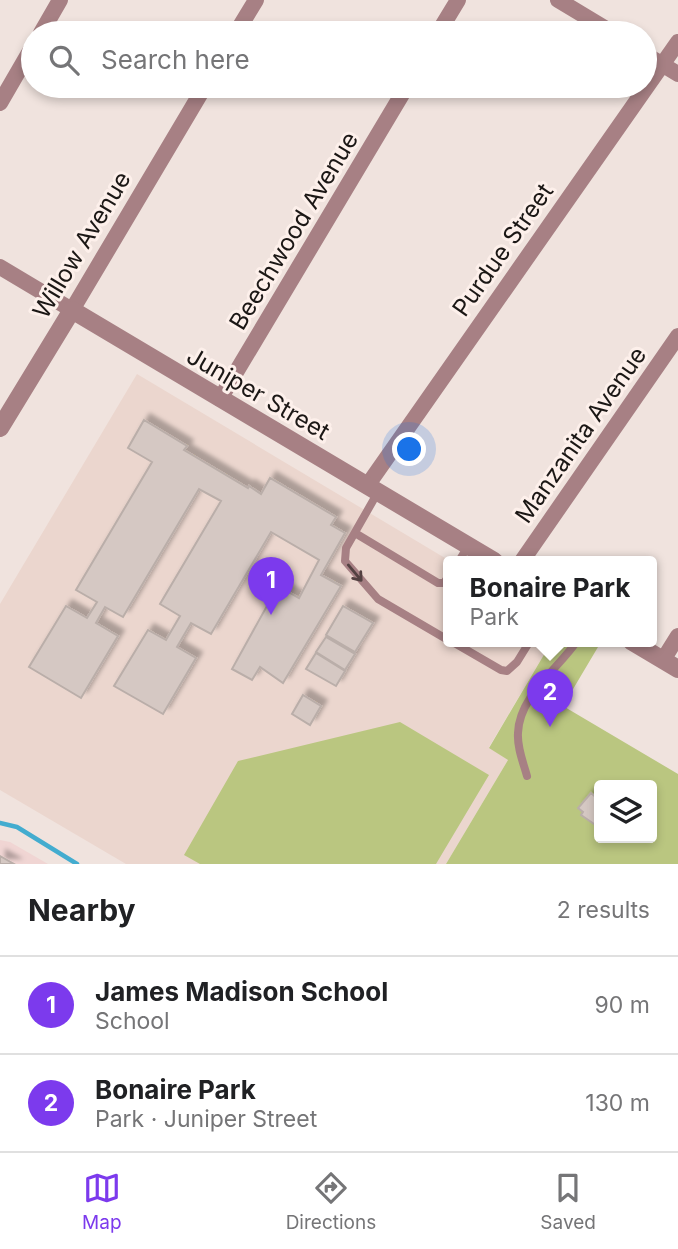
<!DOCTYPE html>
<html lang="en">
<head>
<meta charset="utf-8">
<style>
	:root { --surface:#fff; --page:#f6f6f6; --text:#202124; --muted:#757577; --line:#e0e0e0; --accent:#7c3aed }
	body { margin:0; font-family:Inter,sans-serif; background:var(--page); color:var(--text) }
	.controls { position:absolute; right:21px; bottom:21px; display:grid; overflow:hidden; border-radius:7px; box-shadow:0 4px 10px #0003 }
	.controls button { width:63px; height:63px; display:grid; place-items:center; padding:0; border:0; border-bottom:2px solid var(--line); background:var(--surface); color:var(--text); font:35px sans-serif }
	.you { position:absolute; left:410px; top:450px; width:24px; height:24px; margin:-18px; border:5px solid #fff; border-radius:50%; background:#1a73e8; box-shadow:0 0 0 10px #1a73e833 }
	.badge { display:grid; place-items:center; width:46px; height:46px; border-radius:50%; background:var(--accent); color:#fff; font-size:23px; font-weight:700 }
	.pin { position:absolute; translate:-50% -58px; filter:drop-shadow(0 2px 4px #0008) }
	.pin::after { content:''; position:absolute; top:37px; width:24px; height:21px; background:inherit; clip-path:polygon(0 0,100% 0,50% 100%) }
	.popup { position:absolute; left:443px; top:556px; width:214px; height:91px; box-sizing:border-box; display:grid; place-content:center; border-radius:7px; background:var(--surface); filter:drop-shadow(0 2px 5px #0005); font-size:23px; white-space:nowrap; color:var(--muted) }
	.popup b { font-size:26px; color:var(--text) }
	.popup::after { content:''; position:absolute; left:50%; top:100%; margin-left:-14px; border:14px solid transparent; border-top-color:var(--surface) }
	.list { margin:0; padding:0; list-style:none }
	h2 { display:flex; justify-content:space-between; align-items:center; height:91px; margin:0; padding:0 28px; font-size:30px }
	h2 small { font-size:23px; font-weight:400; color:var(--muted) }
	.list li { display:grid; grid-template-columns:46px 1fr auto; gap:21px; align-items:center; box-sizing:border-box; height:98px; padding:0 28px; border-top:2px solid var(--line) }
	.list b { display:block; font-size:26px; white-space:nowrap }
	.list p { margin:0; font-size:23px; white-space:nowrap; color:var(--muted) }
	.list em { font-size:23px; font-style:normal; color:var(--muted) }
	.icon { flex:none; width:38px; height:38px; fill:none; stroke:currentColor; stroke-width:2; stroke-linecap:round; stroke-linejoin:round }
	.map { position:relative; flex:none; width:678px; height:864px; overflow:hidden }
	.search { position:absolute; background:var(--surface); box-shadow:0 4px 10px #0003; left:21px; right:21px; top:21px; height:77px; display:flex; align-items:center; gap:18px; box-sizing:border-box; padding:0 24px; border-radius:38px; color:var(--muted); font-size:26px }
	.sheet { height:287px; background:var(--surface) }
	nav { display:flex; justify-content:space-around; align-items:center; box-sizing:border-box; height:98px; border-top:2px solid var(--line); background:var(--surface); font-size:19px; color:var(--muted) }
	nav a { display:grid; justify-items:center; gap:4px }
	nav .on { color:var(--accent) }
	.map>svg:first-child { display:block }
	.built { fill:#ebd6ce }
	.industrial { fill:#f0d5d3 }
	.green { fill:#bac680; fill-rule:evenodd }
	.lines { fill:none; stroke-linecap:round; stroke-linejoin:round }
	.stream { stroke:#43accf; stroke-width:4.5 }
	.building { fill:#d5c8c3; stroke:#baaea9; stroke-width:2; filter:url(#shadow) }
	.service { stroke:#a78084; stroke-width:8 }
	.minor { stroke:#a78084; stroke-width:16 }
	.tertiary { stroke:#a78084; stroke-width:18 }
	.oneway { stroke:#534141 }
	.labels { text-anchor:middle; stroke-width:6; stroke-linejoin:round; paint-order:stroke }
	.street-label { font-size:24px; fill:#1b1715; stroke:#fdf0eb }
</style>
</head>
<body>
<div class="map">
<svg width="678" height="864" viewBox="0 0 678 864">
	<defs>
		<filter id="shadow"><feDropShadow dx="6" dy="-6" stdDeviation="2" flood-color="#0004"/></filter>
	</defs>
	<rect width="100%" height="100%" fill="#f0e3de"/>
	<path class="built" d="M 137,374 L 450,561 L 448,641 L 552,641 L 489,747 L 508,760 L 446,864 L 126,864 L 0,790 L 0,604 Z"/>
	<path class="industrial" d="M 0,840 L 10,842 L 48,864 L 0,864 Z"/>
	<path class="green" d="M 552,641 L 588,641 L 598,647 L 563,706 L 678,774 L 678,864 L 446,864 L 508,760 L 489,748 ZM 599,785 L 652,785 L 652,838 L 599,838 Z
		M 400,722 L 489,775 L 436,864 L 200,864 L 184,855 L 238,761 Z"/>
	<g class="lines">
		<path class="stream" d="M 0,823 L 17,827 L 77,864"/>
	</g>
	<path class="building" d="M 144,420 L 187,446 L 184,450 L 248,488 L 249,486 L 261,494 L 270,478 L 336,517 L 331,525 L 345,533 L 321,575 L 341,586 L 283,683 L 260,667 L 252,680 L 232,669 L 278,586 L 299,598 L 319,560 L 271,532 L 211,634 L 191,623 L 177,647 L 196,658 L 163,714 L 114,686 L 148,630 L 166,640 L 180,616 L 160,604 L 221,501 L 199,489 L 123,617 L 105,607 L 96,623 L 118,636 L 81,698 L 29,667 L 66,606 L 87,618 L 97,602 L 76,590 L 152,462 L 128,448 Z
		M 343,606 L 373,623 L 355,652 L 326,635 Z
		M 326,637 L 355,654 L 345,670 L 316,652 Z
		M 316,653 L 345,671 L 336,686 L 306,669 Z
		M 303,695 L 321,706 L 310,725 L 292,714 Z
		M 591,793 L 599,800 L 599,823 L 597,826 L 581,815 L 583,812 L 578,808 Z
		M 0,856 L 14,864 L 0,864 Z"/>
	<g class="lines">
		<path class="service" d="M 378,492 L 346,548 L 345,561 L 378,599 L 448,640
			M 355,533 L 438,583 L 444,583 L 448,577
			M 459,561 L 468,546
			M 451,641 L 501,670 L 507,671 L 517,662 L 530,641
			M 527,776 C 523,762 517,747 518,733 C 519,696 558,669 577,641"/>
		<path class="minor" d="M 558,0 L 613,33
			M 41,33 L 60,0
			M 236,33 L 256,0
			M 438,33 L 458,0
			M 645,54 L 678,74
			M 0,103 L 33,46
			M 0,267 L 72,310 L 205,86
			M 220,399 L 407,86
			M 367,486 L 678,42
			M 522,561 L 678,336
			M 663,660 L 678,636"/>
		<path class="tertiary" d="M 0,428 L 72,310 L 494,561
			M 631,641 L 678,669"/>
	</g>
	<defs><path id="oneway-shaft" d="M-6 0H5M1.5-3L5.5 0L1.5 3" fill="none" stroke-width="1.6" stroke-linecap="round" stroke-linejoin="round" transform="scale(1.75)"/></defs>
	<use class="oneway" href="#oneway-shaft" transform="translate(355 573) rotate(50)"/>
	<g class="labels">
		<g class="street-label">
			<text transform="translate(294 231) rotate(-59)" y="8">Beechwood Avenue</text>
			<text transform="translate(82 245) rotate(-59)" y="8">Willow Avenue</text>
			<text transform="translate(503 250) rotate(-55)" y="8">Purdue Street</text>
			<text transform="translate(258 394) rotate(30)" y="8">Juniper Street</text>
			<text transform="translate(581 435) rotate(-55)" y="8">Manzanita Avenue</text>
		</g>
	</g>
</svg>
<div class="controls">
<button><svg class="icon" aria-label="layers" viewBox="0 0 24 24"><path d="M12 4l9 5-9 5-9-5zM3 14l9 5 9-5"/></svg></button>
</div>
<div class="you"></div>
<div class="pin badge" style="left:271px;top:615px">1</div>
<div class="pin badge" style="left:550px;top:727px">2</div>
<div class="popup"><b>Bonaire Park</b>Park</div>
<div class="search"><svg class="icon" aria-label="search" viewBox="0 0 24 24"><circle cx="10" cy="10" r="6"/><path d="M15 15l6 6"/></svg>Search here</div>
</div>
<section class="sheet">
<h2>Nearby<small>2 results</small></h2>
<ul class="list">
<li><span class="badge">1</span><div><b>James Madison School</b><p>School</p></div><em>90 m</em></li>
<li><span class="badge">2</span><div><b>Bonaire Park</b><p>Park · Juniper Street</p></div><em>130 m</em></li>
</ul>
</section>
<nav>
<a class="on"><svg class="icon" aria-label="map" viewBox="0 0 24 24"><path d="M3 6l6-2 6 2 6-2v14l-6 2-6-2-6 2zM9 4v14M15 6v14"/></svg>Map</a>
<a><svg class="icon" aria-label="directions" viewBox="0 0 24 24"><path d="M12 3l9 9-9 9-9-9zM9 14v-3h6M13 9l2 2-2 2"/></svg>Directions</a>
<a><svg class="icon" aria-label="saved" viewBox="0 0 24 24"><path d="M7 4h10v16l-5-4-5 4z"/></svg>Saved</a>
</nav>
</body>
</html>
